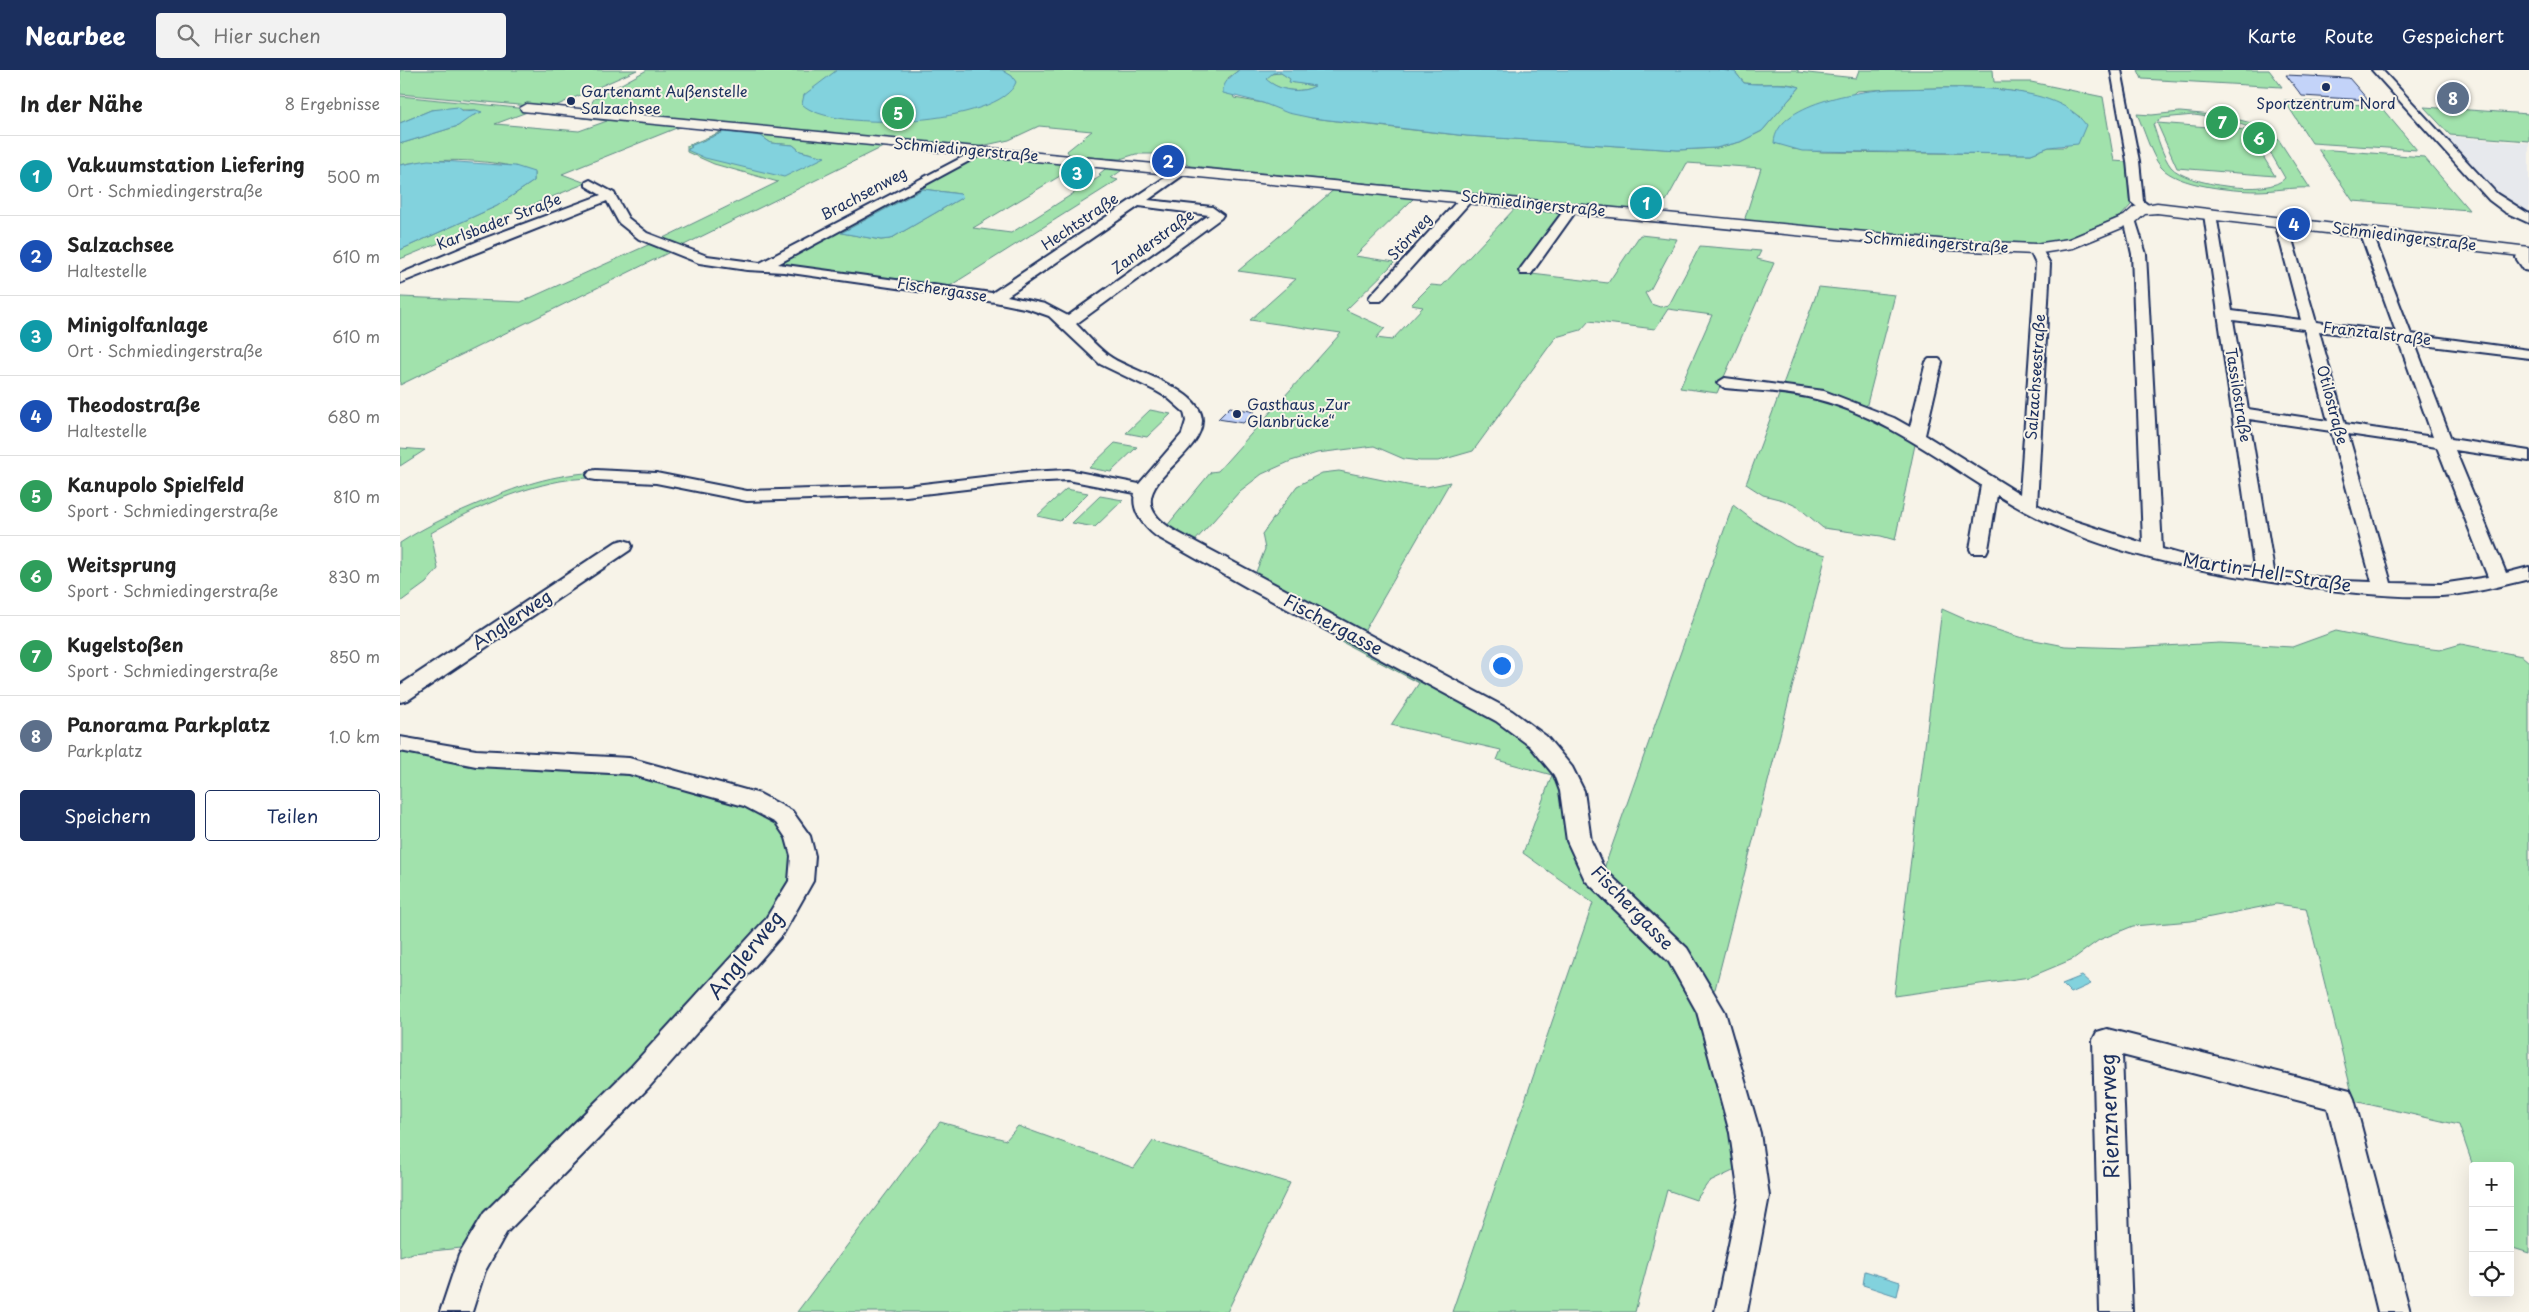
<!DOCTYPE html>
<html lang="de">
<head>
<meta charset="utf-8">
<style>
	:root { --surface:#fff; --page:#f2f2f2; --text:#222; --muted:#767676; --line:#e0e0e0; --accent:#1b2f5e }
	body { margin:0; font-family:"Playpen Sans",sans-serif; background:var(--page); color:var(--text) }
	.controls { position:absolute; right:15px; bottom:15px; display:grid; overflow:hidden; border-radius:5px; box-shadow:0 5px 20px #0002 }
	.controls button { width:45px; height:45px; display:grid; place-items:center; padding:0; border:0; border-bottom:1px solid var(--line); background:var(--surface); color:var(--text); font:25px sans-serif }
	.you { position:absolute; left:1101px; top:595px; width:18px; height:18px; margin:-12px; border:4px solid #fff; border-radius:50%; background:#1a73e8; box-shadow:0 0 0 8px #1a73e833 }
	.badge { display:grid; place-items:center; width:32px; height:32px; border-radius:50%; background:var(--accent); color:#fff; font-size:16px; font-weight:700 }
	.pin { position:absolute; translate:-50% -50%; border:2px solid #fff; box-shadow:0 1px 5px #0006 }
	.list { margin:0; padding:0; list-style:none }
	h2 { display:flex; justify-content:space-between; align-items:center; height:65px; margin:0; padding:0 20px; font-size:21px }
	h2 small { font-size:16px; font-weight:400; color:var(--muted) }
	.list li { display:grid; grid-template-columns:32px 1fr auto; gap:15px; align-items:center; box-sizing:border-box; height:80px; padding:0 20px; border-top:1px solid var(--line) }
	.list b { display:block; font-size:19px; white-space:nowrap }
	.list p { margin:0; font-size:16px; white-space:nowrap; color:var(--muted) }
	.list em { font-size:16px; font-style:normal; color:var(--muted) }
	.actions { display:flex; gap:10px; padding:15px 20px }
	.actions a { flex:1; padding:11px 0; border:1px solid var(--accent); border-radius:5px; text-align:center; font-size:18px; color:var(--accent) }
	.actions .main { background:var(--accent); color:#fff }
	.icon { flex:none; width:28px; height:28px; fill:none; stroke:currentColor; stroke-width:2; stroke-linecap:round; stroke-linejoin:round }
	.map { position:relative; flex:none; width:2129px; height:1242px; overflow:hidden }
	header { display:flex; align-items:center; gap:30px; box-sizing:border-box; height:70px; padding:0 25px; background:var(--accent); color:#fff }
	header strong { font-size:24px }
	nav { display:flex; gap:28px; margin-inline-start:auto; font-size:18px }
	.search { width:350px; height:45px; background:var(--page); display:flex; align-items:center; gap:12px; box-sizing:border-box; padding:0 18px; border-radius:5px; color:var(--muted); font-size:19px }
	main { display:flex }
	aside { flex:1; background:var(--surface) }
	.map>svg:first-child { display:block }
	.built { fill:#e7e9ed }
	.green { fill:#a1e2ac; stroke:#5e8885; fill-rule:evenodd }
	.water { fill:#82d2dd; stroke:#5991aa; fill-rule:evenodd }
	.building { fill:#c3d3f9; stroke:#1b2f5e }
	.lines { fill:none; stroke-linecap:round; stroke-linejoin:round }
	.street-casing { stroke:#1b2f5e; stroke-width:4 }
	.secondary-casing { stroke:#1b2f5e; stroke-width:3 }
	.street { fill:#f7f3e8; fill-rule:evenodd }
	.secondary { fill:#f7f3e8; fill-rule:evenodd }
	.poi-dot { fill:#1b2f5e; stroke:#f7f3e8; stroke-width:2 }
	.labels { text-anchor:middle; stroke-width:4; stroke-linejoin:round; paint-order:stroke }
	.far-poi-label { font-size:15px; fill:#1b2f5e; stroke:#f7f3e8; text-anchor:start }
	.far-street-label { font-size:15px; fill:#1b2f5e; stroke:#f7f3e8 }
	.street-label { font-size:18px; fill:#1b2f5e; stroke:#f7f3e8 }
	.near-street-label { font-size:21px; fill:#1b2f5e; stroke:#f7f3e8 }
</style>
</head>
<body>
<header>
<strong>Nearbee</strong>
<div class="search"><svg class="icon" aria-label="search" viewBox="0 0 24 24"><circle cx="10" cy="10" r="6"/><path d="M15 15l6 6"/></svg>Hier suchen</div>
<nav><a>Karte</a><a>Route</a><a>Gespeichert</a></nav>
</header>
<main>
<aside>
<h2>In der Nähe<small>8 Ergebnisse</small></h2>
<ul class="list">
<li><span class="badge" style="background:#0f9aa8">1</span><div><b>Vakuumstation Liefering</b><p>Ort · Schmiedingerstraße</p></div><em>500 m</em></li>
<li><span class="badge" style="background:#1a4fb4">2</span><div><b>Salzachsee</b><p>Haltestelle</p></div><em>610 m</em></li>
<li><span class="badge" style="background:#0f9aa8">3</span><div><b>Minigolfanlage</b><p>Ort · Schmiedingerstraße</p></div><em>610 m</em></li>
<li><span class="badge" style="background:#1a4fb4">4</span><div><b>Theodostraße</b><p>Haltestelle</p></div><em>680 m</em></li>
<li><span class="badge" style="background:#2e9e5b">5</span><div><b>Kanupolo Spielfeld</b><p>Sport · Schmiedingerstraße</p></div><em>810 m</em></li>
<li><span class="badge" style="background:#2e9e5b">6</span><div><b>Weitsprung</b><p>Sport · Schmiedingerstraße</p></div><em>830 m</em></li>
<li><span class="badge" style="background:#2e9e5b">7</span><div><b>Kugelstoßen</b><p>Sport · Schmiedingerstraße</p></div><em>850 m</em></li>
<li><span class="badge" style="background:#5c6f8a">8</span><div><b>Panorama Parkplatz</b><p>Parkplatz</p></div><em>1.0 km</em></li>
</ul>
<div class="actions"><a class="main">Speichern</a><a>Teilen</a></div>
</aside>
<div class="map">
<svg width="2129" height="1242" viewBox="0 0 2129 1242">
	<rect width="100%" height="100%" fill="#f7f3e8"/>
	<filter id="ink" filterUnits="userSpaceOnUse"><feTurbulence type="fractalNoise" baseFrequency=".02" numOctaves="2"/><feDisplacementMap in="SourceGraphic" scale="10" xChannelSelector="R" yChannelSelector="G"/><feConvolveMatrix kernelMatrix="1 2 1 2 8 2 1 2 1" color-interpolation-filters="sRGB"/></filter>
	<g filter="url(#ink)">
		<path class="built" d="M 2044,66 L 2129,73 L 2129,146 L 2101,129 Z"/>
		<path class="green" d="M 0,0 L 237,0 L 151,38 L 0,24 Z
			M 247,0 L 839,0 L 828,8 L 834,28 L 863,33 L 912,48 L 995,58 L 1067,66 L 1278,80 L 1317,78 L 1340,72 L 1362,61 L 1400,17 C 1381,10 1363,16 1344,13 L 1335,2 L 1320,0 L 1398,0 L 1398,2 L 1456,8 L 1459,0 L 1593,0 L 1594,12 L 1631,12 L 1703,27 L 1714,91 L 1726,92 L 1731,135 L 1721,146 L 1667,169 L 1645,174 L 1598,175 L 1349,154 L 1345,148 L 1361,98 L 1287,93 L 1266,131 L 1236,128 L 1230,139 L 790,96 L 766,84 L 736,84 L 720,89 L 670,86 L 667,81 L 692,61 L 639,56 L 609,70 L 572,78 L 188,39 L 194,29 ZM 1490,19 C 1553,19 1626,9 1680,47 L 1666,77 L 1649,77 L 1631,84 L 1422,82 L 1392,79 L 1456,21 Z
			M 1738,0 L 1869,0 L 1882,17 L 1742,9 Z
			M 881,3 L 891,9 L 890,12 L 916,16 C 899,24 879,21 865,9 L 870,4 Z
			M 0,26 L 166,43 L 159,46 L 127,42 L 95,54 L 179,61 L 207,51 L 167,46 L 173,44 L 284,55 L 162,104 L 186,113 L 0,189 L 0,180 L 97,136 L 134,111 L 134,103 C 102,89 34,87 0,95 L 0,72 L 3,73 L 58,56 L 76,40 L 31,40 L 0,53 Z
			M 1884,30 L 1980,36 L 2017,80 L 1912,73 Z
			M 2024,37 L 2129,44 L 2129,71 L 2050,65 Z
			M 1780,42 L 1824,46 L 1871,58 L 1910,118 C 1891,117 1875,121 1856,121 C 1833,121 1777,116 1761,97 C 1751,85 1744,59 1737,44 L 1752,45 ZM 1794,45 L 1830,50 L 1858,61 L 1885,108 C 1870,127 1786,115 1771,97 C 1763,87 1757,66 1753,54 L 1762,48 Z
			M 1757,53 L 1847,60 L 1875,106 L 1777,98 Z
			M 328,59 L 487,75 L 0,315 L 0,227 L 121,232 L 259,170 L 378,112 L 314,94 L 287,82 L 287,76 ZM 324,62 L 361,66 L 371,73 L 393,75 L 400,81 L 424,87 L 288,79 L 293,77 L 291,76 Z
			M 1918,79 L 2024,87 L 2069,140 L 1953,131 Z
			M 576,85 L 680,94 L 573,158 L 611,163 L 701,106 L 699,104 L 709,96 L 725,98 L 711,108 L 718,110 L 545,219 L 376,196 L 373,193 ZM 523,119 L 560,124 L 563,127 L 490,169 L 481,170 L 442,163 Z
			M 936,118 L 1016,126 L 955,186 L 995,192 L 946,240 L 985,258 L 976,268 L 992,270 L 1023,237 L 1011,235 L 1031,215 L 1042,216 L 1118,135 L 1168,141 L 1123,203 L 1208,213 L 1240,165 L 1277,169 L 1250,220 L 1245,223 L 1251,234 L 1260,237 L 1269,235 L 1300,176 L 1361,181 L 1357,189 L 1374,193 L 1317,323 L 1280,318 L 1312,245 L 1268,239 L 1255,259 L 1189,251 L 1181,260 L 1156,267 L 1073,381 L 1038,391 L 1020,391 L 1004,389 L 974,376 L 917,383 L 891,391 L 862,404 L 840,421 L 794,472 L 766,457 L 811,402 L 818,401 L 941,263 L 850,250 L 896,209 L 838,201 Z
			M 1419,217 L 1495,225 L 1466,338 L 1516,370 L 1495,470 L 1481,466 L 1423,458 L 1398,437 L 1383,430 L 1363,425 L 1346,414 Z
			M 750,340 L 771,344 L 747,367 L 726,363 Z
			M 715,373 L 737,377 L 711,402 L 689,398 Z
			M 0,378 L 25,380 L 0,396 Z
			M 939,401 L 1012,416 L 1027,417 L 1050,412 L 962,565 L 854,507 L 865,479 L 862,464 L 897,416 L 922,403 Z
			M 202,402 L 210,407 C 193,408 176,408 160,411 C 114,420 70,440 31,463 L 38,499 L 26,513 L 0,532 L 0,473 C 23,458 46,447 72,436 C 119,416 150,404 202,402 Z
			M 666,419 L 688,423 L 660,451 L 637,446 Z
			M 700,426 L 723,430 L 695,457 L 672,453 Z
			M 1333,435 L 1354,451 L 1395,476 L 1426,485 L 1315,919 L 1297,929 L 1317,973 L 1337,1099 L 1308,1113 L 1296,1130 L 1267,1120 L 1235,1242 L 1052,1242 L 1193,833 L 1123,783 L 1152,705 L 1097,690 L 1101,680 L 991,655 L 1019,613 L 942,572 L 944,566 L 1110,655 L 1128,672 L 1158,706 L 1183,802 L 1196,821 Z
			M 1542,539 L 1569,551 L 1619,567 L 1665,576 L 1726,578 L 1820,573 L 1892,577 L 1936,561 L 2007,576 L 2040,580 L 2061,574 L 2122,586 L 2129,592 L 2129,1183 L 2110,1177 L 2110,1096 L 2073,1096 L 2059,1055 L 1954,1031 L 1906,838 L 1876,834 L 1791,851 L 1733,856 L 1699,870 L 1673,889 L 1630,907 L 1494,926 Z
			M 0,677 L 199,697 L 340,731 L 386,757 L 396,811 L 380,838 L 71,1177 L 13,1183 L 0,1187 Z
			M 540,1052 L 606,1070 L 618,1056 L 734,1098 L 753,1071 L 890,1113 L 827,1242 L 397,1242 Z"/>
		<path class="water" d="M 437,0 L 602,0 L 612,6 L 616,12 C 602,54 431,64 402,34 L 404,25 Z
			M 839,0 L 1320,0 L 1335,2 L 1344,13 C 1365,16 1379,11 1400,17 L 1362,61 L 1340,72 L 1316,78 L 1278,80 L 1067,66 L 912,48 L 888,43 L 863,33 L 823,23 C 822,13 831,6 839,0 ZM 873,3 L 881,3 L 890,9 L 889,12 L 915,16 C 900,24 879,21 866,9 Z
			M 1490,19 C 1542,19 1653,8 1686,55 L 1678,74 L 1649,77 L 1631,84 L 1402,81 L 1374,73 C 1376,33 1459,21 1490,19 Z
			M 58,37 L 63,41 L 76,40 L 82,42 L 72,46 L 58,56 L 3,73 L 0,72 L 0,53 L 31,40 Z
			M 324,62 L 361,66 L 371,73 L 393,75 L 400,81 L 425,87 L 384,107 L 305,88 L 287,80 L 292,77 L 290,76 Z
			M 28,90 L 115,96 L 134,102 L 134,111 L 97,136 L 0,180 L 0,95 Z
			M 523,119 L 560,124 L 563,127 L 490,169 L 481,170 L 441,163 Z
			M 1682,906 L 1691,914 L 1671,923 L 1662,914 Z
			M 1465,1201 L 1500,1212 L 1497,1226 L 1463,1215 Z"/>
		<path class="building" d="M 1886,5 L 1949,8 L 1968,30 L 1902,26 Z
			M 830,337 L 855,342 L 843,353 L 818,349 Z"/>
		<g class="lines">
			<defs>
				<path id="street" d="M 1711,0 L 1721,0 L 1739,91 L 1743,131 L 1752,138 L 1750,141 L 1742,141 L 1731,132 L 1727,91 Z
					M 1972,0 L 1982,0 L 2097,124 L 2129,144 L 2129,153 L 2105,142 L 2089,130 Z
					M 580,78 L 584,79 L 584,83 L 378,194 L 592,223 L 778,99 L 786,99 L 786,103 L 748,130 L 812,137 L 823,145 L 821,148 L 676,254 C 688,266 698,279 712,288 C 734,302 803,320 802,351 C 801,392 708,421 775,461 L 1112,641 L 1146,666 L 1172,697 L 1184,721 L 1191,771 L 1204,799 L 1287,878 L 1325,942 L 1360,1063 L 1369,1126 L 1347,1242 L 1315,1242 L 1339,1126 L 1330,1063 L 1297,942 L 1269,892 L 1185,810 L 1167,771 L 1160,721 L 1154,705 L 1130,676 L 1096,651 L 848,518 L 756,466 C 743,456 731,440 735,423 L 668,410 L 626,412 L 506,426 L 347,431 L 256,413 L 196,410 L 190,409 L 187,405 L 190,401 L 196,400 L 256,403 L 347,421 L 506,416 L 626,402 L 668,400 L 739,414 L 782,364 L 786,351 L 784,342 L 768,328 L 756,321 L 700,294 L 649,246 L 629,239 L 595,232 L 384,202 L 347,200 L 299,193 L 239,169 L 219,153 L 207,131 L 0,213 L 0,204 L 83,169 L 201,125 L 186,116 L 186,112 L 190,110 L 214,123 L 228,148 L 247,163 L 307,186 L 360,193 ZM 739,136 L 809,145 L 668,246 L 645,234 L 607,226 Z
					M 1067,124 L 1073,128 L 1071,131 L 981,231 L 971,231 L 969,228 L 971,225 L 1063,125 Z
					M 1172,134 L 1178,138 L 1131,204 L 1121,204 L 1119,201 L 1121,198 L 1168,135 Z
					M 1810,140 L 1816,144 L 1832,241 L 1901,250 L 1875,152 L 1881,148 L 1887,152 L 1916,252 L 1996,262 L 1960,162 L 1966,158 L 1972,162 L 2011,264 L 2129,280 L 2129,288 L 2015,274 L 2051,369 L 2129,381 L 2129,391 L 2055,380 L 2106,503 L 2129,497 L 2129,509 C 2100,516 2072,524 2041,526 C 1987,528 1933,521 1879,513 C 1783,499 1681,478 1597,425 L 1588,479 L 1586,483 L 1572,483 L 1570,479 L 1581,415 C 1529,382 1476,344 1416,329 C 1387,321 1354,321 1325,318 L 1317,313 L 1325,308 L 1424,321 L 1494,348 L 1510,357 L 1526,292 L 1529,289 L 1539,289 L 1542,292 L 1525,365 L 1620,424 L 1636,194 L 1629,179 L 1630,176 L 1640,176 L 1650,194 L 1637,435 L 1665,448 L 1743,473 L 1732,184 L 1724,149 L 1726,146 L 1734,146 L 1746,184 L 1762,479 L 1804,491 L 1854,498 L 1804,144 ZM 1833,250 L 1904,259 L 1928,351 L 1848,339 ZM 1919,261 L 1999,272 L 2033,367 L 1945,354 ZM 1849,349 L 1931,361 L 1972,512 L 1943,511 L 1874,501 ZM 1948,364 L 2037,377 L 2088,507 L 2041,514 L 1991,513 Z
					M 2124,178 L 2129,180 L 2129,201 L 2124,200 L 2116,188 L 2119,179 Z
					M 223,470 L 230,472 L 232,476 L 230,480 L 8,630 L 0,632 L 0,615 L 216,472 Z
					M 0,667 L 76,680 L 229,688 L 360,724 L 392,741 L 410,766 L 415,786 L 413,811 L 383,864 L 250,1016 L 106,1163 L 85,1201 L 72,1242 L 40,1242 L 59,1185 L 84,1143 L 230,998 L 365,850 L 389,811 L 391,786 L 386,768 L 376,753 L 344,736 L 229,704 L 76,696 L 0,681 Z
					M 1707,959 L 1950,1020 L 1954,1029 L 2010,1242 L 1978,1242 L 1928,1038 L 1722,985 L 1732,1242 L 1700,1242 L 1693,970 L 1697,962 Z"/>
				<path id="secondary" d="M 127,34 L 1549,170 L 1635,174 L 1669,169 L 1724,146 L 1734,137 L 1757,133 L 2129,177 L 2129,187 L 1757,143 L 1745,144 L 1736,152 L 1673,178 L 1635,184 L 1549,180 L 122,41 L 120,38 Z"/>
			</defs>
			<use href="#street" class="street-casing"/>
			<use href="#secondary" class="secondary-casing"/>
			<use href="#street" class="street"/>
			<use href="#secondary" class="secondary"/>
		</g>
	</g>
	<g class="poi-dot">
		<circle cx="1926" cy="17" r="5"/>
		<circle cx="171" cy="31" r="5"/>
		<circle cx="837" cy="344" r="5"/>
	</g>
	<g class="labels">
		<g class="far-poi-label">
			<text x="181" y="27">Gartenamt Außenstelle<tspan x="181" dy="17">Salzachsee</tspan></text>
			<text x="1926" y="39" text-anchor="middle">Sportzentrum Nord</text>
			<text x="847" y="340">Gasthaus „Zur<tspan x="847" dy="17">Glanbrücke“</tspan></text>
		</g>
		<g class="far-street-label">
			<text transform="translate(566 80) rotate(5)" y="5">Schmiedingerstraße</text>
			<text transform="translate(464 124) rotate(-28)" y="5">Brachsenweg</text>
			<text transform="translate(1133 134) rotate(6)" y="5">Schmiedingerstraße</text>
			<text transform="translate(99 152) rotate(-21)" y="5">Karlsbader Straße</text>
			<text transform="translate(680 152) rotate(-34)" y="5">Hechtstraße</text>
			<text transform="translate(1010 167) rotate(-48)" y="5">Störweg</text>
			<text transform="translate(2004 167) rotate(7)" y="5">Schmiedingerstraße</text>
			<text transform="translate(753 172) rotate(-36)" y="5">Zanderstraße</text>
			<text transform="translate(1536 173) rotate(4)" y="5">Schmiedingerstraße</text>
			<text transform="translate(542 220) rotate(9)" y="5">Fischergasse</text>
			<text transform="translate(1977 264) rotate(7)" y="5">Franztalstraße</text>
			<text transform="translate(1636 307) rotate(-86)" y="5">Salzachseestraße</text>
			<text transform="translate(1838 325) rotate(81)" y="5">Tassilostraße</text>
			<text transform="translate(1932 335) rotate(75)" y="5">Otilostraße</text>
		</g>
		<g class="street-label">
			<text transform="translate(1867 503) rotate(9)" y="6">Martin-Hell-Straße</text>
			<text transform="translate(112 550) rotate(-34)" y="6">Anglerweg</text>
			<text transform="translate(933 555) rotate(28)" y="6">Fischergasse</text>
			<text transform="translate(1232 838) rotate(46)" y="6">Fischergasse</text>
		</g>
		<g class="near-street-label">
			<text transform="translate(346 885) rotate(-51)" y="7">Anglerweg</text>
			<text transform="translate(1710 1046) rotate(-92)" y="7">Rienznerweg</text>
		</g>
	</g>
</svg>
<div class="controls">
<button>+</button>
<button>−</button>
<button><svg class="icon" aria-label="locate" viewBox="0 0 24 24"><circle cx="12" cy="12" r="6"/><path d="M12 2v4M12 18v4M2 12h4M18 12h4"/></svg></button>
</div>
<div class="you"></div>
<div class="pin badge" style="left:1246px;top:133px;background:#0f9aa8">1</div>
<div class="pin badge" style="left:768px;top:91px;background:#1a4fb4">2</div>
<div class="pin badge" style="left:677px;top:103px;background:#0f9aa8">3</div>
<div class="pin badge" style="left:1894px;top:154px;background:#1a4fb4">4</div>
<div class="pin badge" style="left:498px;top:43px;background:#2e9e5b">5</div>
<div class="pin badge" style="left:1859px;top:68px;background:#2e9e5b">6</div>
<div class="pin badge" style="left:1822px;top:52px;background:#2e9e5b">7</div>
<div class="pin badge" style="left:2053px;top:28px;background:#5c6f8a">8</div>
</div>
</main>
</body>
</html>
